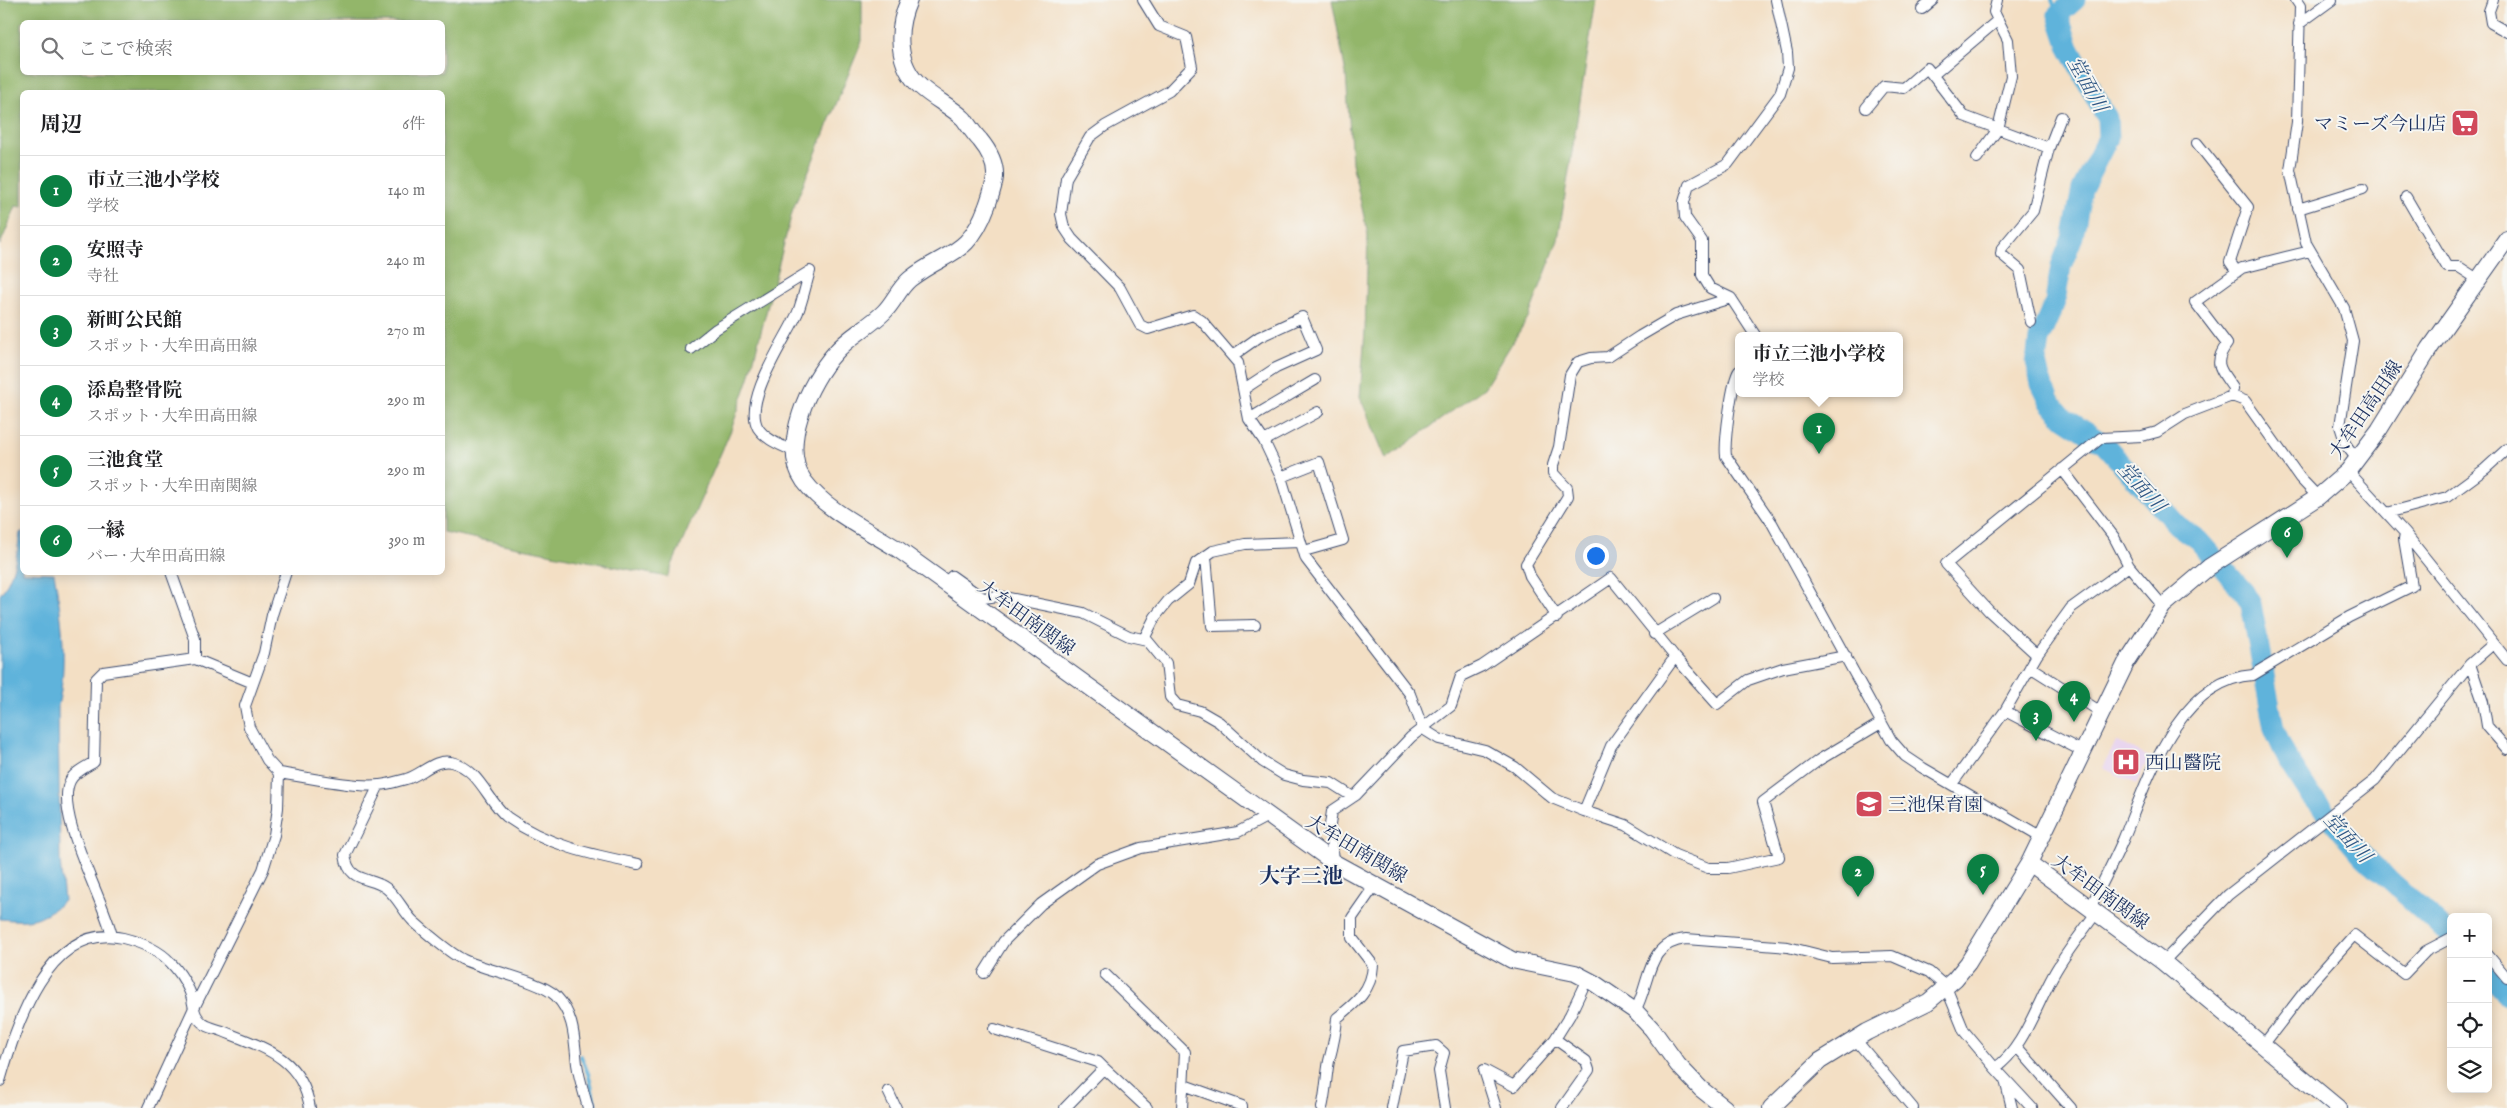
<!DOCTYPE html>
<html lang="ja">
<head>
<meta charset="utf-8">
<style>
	:root { --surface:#fff; --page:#f2f2f2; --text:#202124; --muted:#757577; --line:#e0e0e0; --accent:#0b8043 }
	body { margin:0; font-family:"IM FELL English","Noto Serif JP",serif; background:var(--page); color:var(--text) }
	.controls { position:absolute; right:15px; bottom:15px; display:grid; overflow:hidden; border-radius:8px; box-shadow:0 2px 12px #0003 }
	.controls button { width:45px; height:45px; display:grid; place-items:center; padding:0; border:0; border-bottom:1px solid var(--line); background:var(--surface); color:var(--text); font:25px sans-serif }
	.you { position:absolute; left:1595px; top:555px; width:18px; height:18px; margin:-12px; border:4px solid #fff; border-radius:50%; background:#1a73e8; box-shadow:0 0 0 8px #1a73e833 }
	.badge { display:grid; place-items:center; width:32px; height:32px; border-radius:50%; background:var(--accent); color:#fff; font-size:16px; font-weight:700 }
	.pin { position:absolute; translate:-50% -41px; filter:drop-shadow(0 1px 2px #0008) }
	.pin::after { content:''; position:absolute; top:26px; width:18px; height:15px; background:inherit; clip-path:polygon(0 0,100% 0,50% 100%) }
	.popup { position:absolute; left:1735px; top:332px; width:168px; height:65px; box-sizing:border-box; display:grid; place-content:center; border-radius:8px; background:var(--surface); filter:drop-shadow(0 1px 4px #0005); font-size:16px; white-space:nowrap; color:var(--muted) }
	.popup b { font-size:19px; color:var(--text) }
	.popup::after { content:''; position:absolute; left:50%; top:100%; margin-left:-10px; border:10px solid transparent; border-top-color:var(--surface) }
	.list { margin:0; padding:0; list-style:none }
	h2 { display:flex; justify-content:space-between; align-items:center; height:65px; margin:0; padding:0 20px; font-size:21px }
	h2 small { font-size:16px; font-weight:400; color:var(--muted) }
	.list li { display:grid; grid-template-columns:32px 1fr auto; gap:15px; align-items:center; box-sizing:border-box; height:70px; padding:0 20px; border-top:1px solid var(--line) }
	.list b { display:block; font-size:19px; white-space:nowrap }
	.list p { margin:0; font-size:16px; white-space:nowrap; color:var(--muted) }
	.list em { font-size:16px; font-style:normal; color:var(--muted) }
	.icon { flex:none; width:28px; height:28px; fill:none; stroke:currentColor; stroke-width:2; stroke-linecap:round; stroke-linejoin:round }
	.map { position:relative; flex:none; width:2507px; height:1108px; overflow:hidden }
	.search { position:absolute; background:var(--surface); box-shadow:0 2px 12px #0003; left:20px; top:20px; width:425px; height:55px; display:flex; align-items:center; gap:12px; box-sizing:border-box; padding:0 18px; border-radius:8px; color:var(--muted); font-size:19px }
	.panel { position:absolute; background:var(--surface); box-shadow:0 2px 12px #0003; left:20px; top:90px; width:425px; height:485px; border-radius:8px }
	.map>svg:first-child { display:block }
	.built { fill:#e7d2ef }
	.forest { fill:#93b66a; stroke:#577264; fill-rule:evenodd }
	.water { fill:#5eb3db; stroke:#3c719c }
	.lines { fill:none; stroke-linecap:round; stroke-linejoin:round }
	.stream { stroke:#5eb3db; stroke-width:4 }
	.river { stroke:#5eb3db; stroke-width:21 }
	.street-casing { stroke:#3b496d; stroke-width:12 }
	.primary-casing { stroke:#3b496d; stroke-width:18 }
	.street { stroke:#fff; stroke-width:10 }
	.primary { stroke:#fff; stroke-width:16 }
	.labels { text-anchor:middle; stroke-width:4; stroke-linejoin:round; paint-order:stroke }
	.poi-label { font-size:19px; fill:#1b2f5e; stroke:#f6f6f2; text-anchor:start }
	.street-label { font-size:19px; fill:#1b2f5e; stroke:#f6f6f2 }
	.water-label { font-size:20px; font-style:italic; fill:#2f5784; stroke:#f6f6f2 }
	.quarter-label { font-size:21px; font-weight:bold; fill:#1b2f5e; stroke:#f6f6f2 }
</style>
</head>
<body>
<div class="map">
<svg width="2507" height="1108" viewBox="0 0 2507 1108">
	<rect width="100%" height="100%" fill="#f6f6f2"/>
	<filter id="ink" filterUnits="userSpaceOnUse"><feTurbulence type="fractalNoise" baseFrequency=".02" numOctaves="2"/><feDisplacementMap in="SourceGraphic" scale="10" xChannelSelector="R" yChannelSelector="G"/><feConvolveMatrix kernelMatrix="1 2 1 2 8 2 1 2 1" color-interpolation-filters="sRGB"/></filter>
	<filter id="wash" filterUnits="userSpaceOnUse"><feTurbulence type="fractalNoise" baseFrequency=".0096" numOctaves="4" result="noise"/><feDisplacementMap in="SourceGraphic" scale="20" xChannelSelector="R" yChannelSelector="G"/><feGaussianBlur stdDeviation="1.12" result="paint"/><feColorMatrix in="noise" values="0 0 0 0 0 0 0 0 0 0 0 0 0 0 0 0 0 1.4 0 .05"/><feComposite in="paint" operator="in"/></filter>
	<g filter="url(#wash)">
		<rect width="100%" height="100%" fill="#f3dfc4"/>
		<path class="built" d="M 2116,741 L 2149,757 L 2136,784 L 2103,768 Z"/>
		<path class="forest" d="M 0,0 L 862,0 L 862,41 L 793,209 L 749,378 L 731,430 L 667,577 L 443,532 L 442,92 L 22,92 L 22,207 L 16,206 L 0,245 ZM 22,22 L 442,22 L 442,72 L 22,72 Z
			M 1332,0 L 1596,0 L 1558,240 L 1529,316 L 1484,388 L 1386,459 L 1360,397 L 1365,331 L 1368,235 L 1352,163 L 1346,74 Z"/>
		<path class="water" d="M 22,531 L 22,572 L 54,573 C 62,616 68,663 58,706 L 60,861 L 64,901 C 39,921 32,922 0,919 L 0,595 C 14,576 17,556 20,533 Z"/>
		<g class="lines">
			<path class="stream" d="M 2052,0 L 2058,15
				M 581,1056 L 589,1076 L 596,1108"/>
			<path class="river" d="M 2075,0 L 2058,15 L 2069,48 L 2107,118 L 2108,138 L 2082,189 L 2073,236 L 2061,266 L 2055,302 L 2039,339 L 2036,362 L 2041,384 L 2050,402 L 2063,417 L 2104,444 L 2177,525 L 2198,540 L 2244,592 L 2251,604 L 2274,729 L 2287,758 L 2310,794 L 2363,856 L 2451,936
				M 2488,975 L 2507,994"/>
		</g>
	</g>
	<g filter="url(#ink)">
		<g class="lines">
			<defs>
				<path id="street" d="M 1143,0 L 1159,26 L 1186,37 L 1192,67 L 1169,91 L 1105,126 L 1090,137 L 1066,178 L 1061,214 L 1064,227 L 1072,239 L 1120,288 L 1140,325 L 1148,329 L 1193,315 L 1202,321 L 1238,363 L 1249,419 L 1264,441 L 1281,477 L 1306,559 L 1410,694 L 1423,729 L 1439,739 L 1485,750 L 1515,767 L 1552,798 L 1584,811
					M 2296,0 L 2300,6 L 2297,122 L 2290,170 L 2306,243 L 2344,308 L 2353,341 L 2340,426 L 2346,445 L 2356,458
					M 2493,0 L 2489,11 L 2491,23 L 2507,32
					M 1922,9 L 1933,0
					M 2299,24 L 2332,0
					M 1933,75 L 1998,20
					M 1866,108 L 1884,86 L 1904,88 L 1927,68 L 1964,116 L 2049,148
					M 2197,143 L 2248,207 L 2230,262 L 2237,272
					M 1977,158 L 1998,129 L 2011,76 L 2008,40 L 1994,12 L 1997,0
					M 2406,197 L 2447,267 L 2459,267 L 2479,280
					M 2298,209 L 2363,189
					M 2031,322 L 2020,270 L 2001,254 L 2002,248 L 2033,211 L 2049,148 L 2061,117
					M 1755,335 L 1731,298 L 1710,288 L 1702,275 L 1702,241 L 1685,217 L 1684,202 L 1689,185 L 1728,164 L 1780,94 L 1788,68 L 1787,52 L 1776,0
					M 691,349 L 716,329 L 810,271 C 806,284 803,299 798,312 C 787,338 742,400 758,428 C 766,440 781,445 793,451
					M 1232,356 L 1259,337 L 1302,317 L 1316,350 L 1276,368 L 1244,389
					M 1739,371 C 1732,380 1724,443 1726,456 L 1772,523 L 1891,740 L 1905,756 L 1923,768 L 2040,836
					M 2232,396 L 2233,388 C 2221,370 2212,364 2227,344 L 2195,302 L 2242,268 L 2310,251
					M 1249,419 L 1315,380
					M 1264,441 L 1318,412
					M 2062,469 L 2114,537 L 2129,566 L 2163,606
					M 2348,471 L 2405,533 L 2507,660
					M 1281,477 L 1319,462 L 1343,540 L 1304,551
					M 2387,513 L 2447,497 L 2485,469 L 2507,449
					M 1206,556 L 1212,626 L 1255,625
					M 171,572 L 195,639 L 195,659
					M 286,572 L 272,615 L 264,653 L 245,706 L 249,727 L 267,760 L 279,773 C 306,777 354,788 380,785 C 389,784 398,781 406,779 C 420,776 435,758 451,762 C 479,768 488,802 507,817 C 546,845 592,855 638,864
					M 945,583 L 952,576 L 983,598 L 999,596 L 1083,613 L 1129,636 L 1147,640 L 1166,663 L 1170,697 L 1177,705 L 1200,711 L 1219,722 L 1263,762 L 1284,775 L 1303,780 L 1331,783 L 1353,797
					M 1557,617 L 1530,576 L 1526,564 L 1568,496 L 1567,488 L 1553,473 L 1553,465 L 1559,447 L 1570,375 L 1578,362 L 1591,358 L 1608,357 L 1640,336 L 1676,315 L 1731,298
					M 1654,634 L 1713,598
					M 1144,639 L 1155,617 L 1168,601 L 1189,584 L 1196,563 L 1213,551 L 1245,544 L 1301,542
					M 2037,655 L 1989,611 L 1946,564 L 2101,438 L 2142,436 L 2157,432 L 2185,414 L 2232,396 L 2245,401 L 2300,478 L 2318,497
					M 1675,657 L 1717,704 L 1748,680 L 1783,668 L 1846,656
					M 2470,664 L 2483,702 L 2487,726 L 2507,749
					M 2030,667 L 2101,712
					M 2005,711 L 2082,751
					M 1952,784 L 2005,711 L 2037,655 L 2071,608 L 2129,566
					M 379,785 L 345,855 C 349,884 370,876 386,888 C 397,896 403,911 413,921 C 423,930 452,955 464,960 C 486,970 541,981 556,996 C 575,1016 574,1039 577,1064 C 579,1078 584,1093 588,1108
					M 1333,862 L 1330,825 L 1332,811 L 1356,795 L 1411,737 L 1451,706 L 1461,676 L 1482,666 L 1611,578 L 1675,657 L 1611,746 L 1584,811 L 1626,825 L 1675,855 L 1708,868 L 1728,868 L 1779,857 L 1763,802 L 1819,760 L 1881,723
					M 2090,908 C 2101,886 2113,863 2123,840 C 2147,782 2177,680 2253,675 L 2349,617 L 2412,586 L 2404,539 L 2405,533
					M 112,936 C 104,899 54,814 70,781 C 74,772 86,767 94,762 L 96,679 L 103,672 L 195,659 L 253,683
					M 2488,955 L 2507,978
					M 2163,962 L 2228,895 L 2375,780 L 2470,664 L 2493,644
					M 984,973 L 1004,941 L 1041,904 L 1097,864 L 1141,848 L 1238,832 L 1268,816
					M 1105,974 L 1185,1052 L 1182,1108
					M 1635,1011 C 1651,983 1645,943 1686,939 L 1788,947 L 1832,958 L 1892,956 L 1929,972 L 1946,987 L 1964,1031 L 1995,1068 C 2024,1050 2039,997 2058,967 C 2069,949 2083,931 2096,913
					M 994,1029 L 1098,1062 L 1104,1068
					M 1855,1039 L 1913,1108
					M 2264,1044 L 2312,982 L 2354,935 L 2404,974 L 2426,951 L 2451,938
					M 2017,1047 L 2071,1108
					M 1995,1068 L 2032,1108
					M 2005,1080 L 2012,1108
					M 0,1081 C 16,1026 48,921 123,938 C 139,942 159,950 170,962 C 177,969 185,981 189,990 C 195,1002 191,1015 204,1024 C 209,1028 219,1029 225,1032 C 266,1048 302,1059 310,1108
					M 1184,1085 L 1242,1106 L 1242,1108
					M 888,1091 L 896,1108
					M 148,1108 L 193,1010 L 263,870 L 274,835 L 278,808 L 279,773
					M 1065,1108 L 1104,1068 L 1147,1108
					M 1322,1108 C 1326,1092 1326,1076 1329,1061 C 1333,1046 1336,1034 1337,1018 C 1356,1003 1372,990 1373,965 L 1352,938 L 1352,918 L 1375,885
					M 1392,1108 L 1403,1051 L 1436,1046 L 1444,1053 L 1439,1071 L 1445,1108
					M 1496,1108 L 1484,1070 L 1514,1086 L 1555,1039
					M 1562,1108 L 1589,1070 L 1586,1061 L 1555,1039 L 1570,1015 L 1587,979"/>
				<path id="primary" d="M 909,0 C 896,29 896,65 921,87 C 934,99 952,107 964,119 C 969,126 974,134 980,140 C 989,151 996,163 995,177 C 994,187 990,197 987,206 C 968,258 947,250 910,279 C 899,288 894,302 884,312 C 869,327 848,337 835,353 C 809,382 779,446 804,481 C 826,511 868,530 899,550 L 1333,862 L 1512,960 L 1575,973 L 1594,983 L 1635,1011 L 1652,1029 L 1678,1065 L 1701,1089 L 1725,1108
					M 2029,863 L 2163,962 L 2338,1108
					M 1771,1108 L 1820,1061 L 1867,1032 L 1928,1002 L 1955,979 L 1968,963 L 2029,863 L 2126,663 L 2163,606 L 2209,567 L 2318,497 L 2348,471 L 2379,430 L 2430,348 L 2507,239"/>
			</defs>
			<use href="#street" class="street-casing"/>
			<use href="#primary" class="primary-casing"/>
			<use href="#street" class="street"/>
			<use href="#primary" class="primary"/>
		</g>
	</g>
	<defs>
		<symbol id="supermarket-square" viewBox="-11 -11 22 22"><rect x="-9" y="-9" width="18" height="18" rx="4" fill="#d1495b" stroke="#f6f6f2"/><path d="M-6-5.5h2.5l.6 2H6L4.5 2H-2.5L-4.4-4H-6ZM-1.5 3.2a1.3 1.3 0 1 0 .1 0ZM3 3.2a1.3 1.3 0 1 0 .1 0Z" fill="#fff"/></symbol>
		<symbol id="hospital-square" viewBox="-11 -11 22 22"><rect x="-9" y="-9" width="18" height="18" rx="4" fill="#d1495b" stroke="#f6f6f2"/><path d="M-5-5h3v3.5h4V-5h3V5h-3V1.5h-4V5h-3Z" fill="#fff"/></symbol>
		<symbol id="school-square" viewBox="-11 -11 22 22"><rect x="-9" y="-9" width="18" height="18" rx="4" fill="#d1495b" stroke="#f6f6f2"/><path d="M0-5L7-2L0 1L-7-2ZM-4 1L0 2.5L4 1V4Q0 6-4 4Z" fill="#fff"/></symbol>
	</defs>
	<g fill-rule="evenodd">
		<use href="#supermarket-square" x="2449" y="107" width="32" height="32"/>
		<use href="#hospital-square" x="2110" y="746" width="32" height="32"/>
		<use href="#school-square" x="1853" y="788" width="32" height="32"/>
	</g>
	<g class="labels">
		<g class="poi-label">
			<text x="2446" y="130" text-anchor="end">マミーズ今山店</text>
			<text x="2145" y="769">西山醫院</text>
			<text x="1888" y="811">三池保育園</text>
		</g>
		<g class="street-label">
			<text transform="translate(2365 409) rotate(-56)" y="7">大牟田高田線</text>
			<text transform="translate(1027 617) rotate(36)" y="7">大牟田南関線</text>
			<text transform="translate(1357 848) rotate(31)" y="7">大牟田南関線</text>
			<text transform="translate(2101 891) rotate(36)" y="7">大牟田南関線</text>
		</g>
		<g class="water-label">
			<text transform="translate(2088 84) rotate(61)" y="7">堂面川</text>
			<text transform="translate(2142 487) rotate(48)" y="7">堂面川</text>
			<text transform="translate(2348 837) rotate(48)" y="7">堂面川</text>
		</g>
		<g class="quarter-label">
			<text x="1301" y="883">大字三池</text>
		</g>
	</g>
</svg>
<div class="controls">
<button>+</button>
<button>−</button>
<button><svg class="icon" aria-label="locate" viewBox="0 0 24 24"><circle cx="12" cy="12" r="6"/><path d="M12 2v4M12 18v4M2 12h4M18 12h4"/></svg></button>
<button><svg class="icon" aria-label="layers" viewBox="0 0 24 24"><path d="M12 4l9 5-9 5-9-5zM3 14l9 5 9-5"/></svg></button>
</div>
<div class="you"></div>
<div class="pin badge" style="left:1819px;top:454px">1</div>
<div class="popup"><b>市立三池小学校</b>学校</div>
<div class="pin badge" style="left:1858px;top:897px">2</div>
<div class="pin badge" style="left:2036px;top:741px">3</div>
<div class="pin badge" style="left:2074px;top:722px">4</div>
<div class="pin badge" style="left:1983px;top:895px">5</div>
<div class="pin badge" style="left:2287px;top:558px">6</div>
<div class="search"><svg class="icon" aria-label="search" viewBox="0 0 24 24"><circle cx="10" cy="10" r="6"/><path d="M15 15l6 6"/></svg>ここで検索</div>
<section class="panel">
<h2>周辺<small>6件</small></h2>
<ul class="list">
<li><span class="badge">1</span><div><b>市立三池小学校</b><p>学校</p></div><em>140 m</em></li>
<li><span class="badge">2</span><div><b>安照寺</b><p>寺社</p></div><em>240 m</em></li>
<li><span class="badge">3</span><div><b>新町公民館</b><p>スポット · 大牟田高田線</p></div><em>270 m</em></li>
<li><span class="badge">4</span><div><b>添島整骨院</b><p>スポット · 大牟田高田線</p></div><em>290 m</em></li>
<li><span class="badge">5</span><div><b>三池食堂</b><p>スポット · 大牟田南関線</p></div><em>290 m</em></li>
<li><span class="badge">6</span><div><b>一縁</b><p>バー · 大牟田高田線</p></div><em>390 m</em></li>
</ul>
</section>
</div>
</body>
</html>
